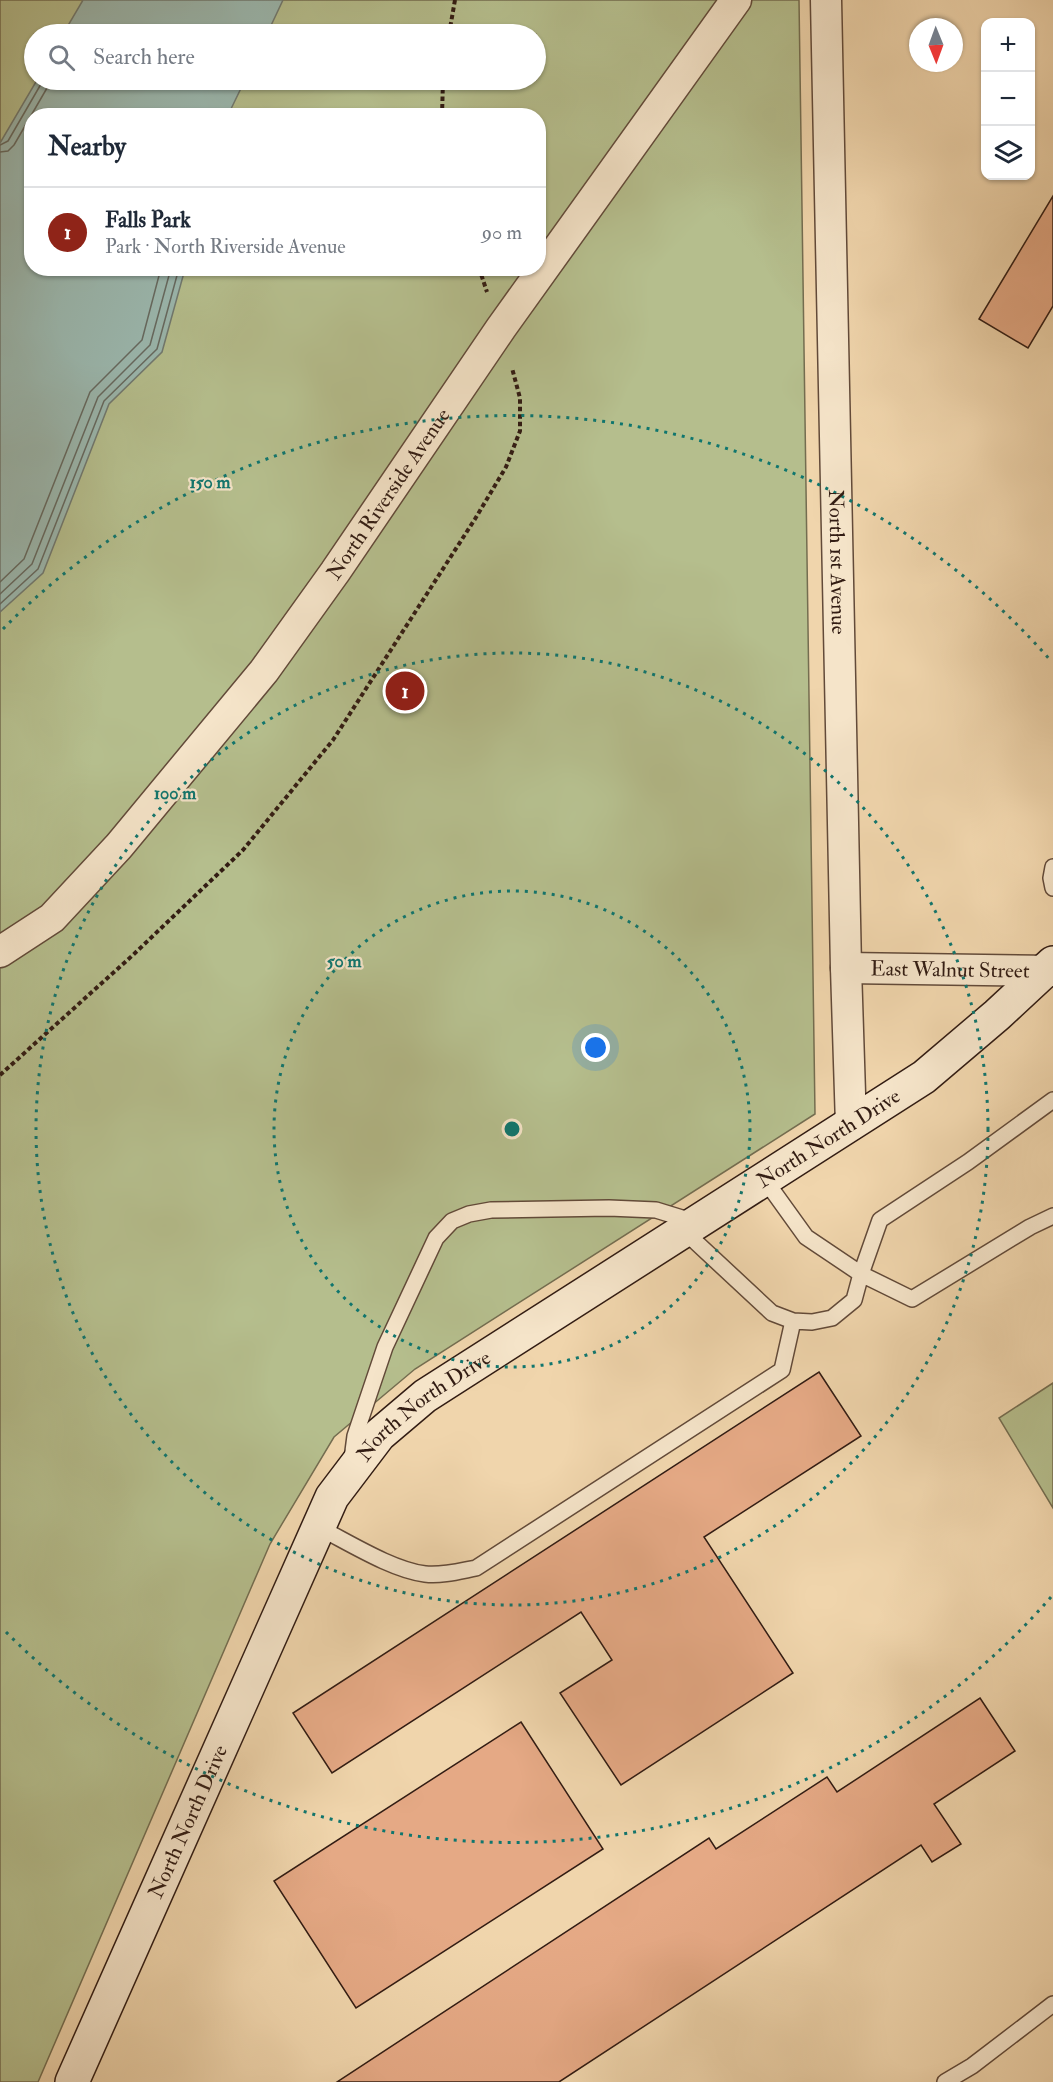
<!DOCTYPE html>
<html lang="en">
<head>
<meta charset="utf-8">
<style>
	:root { --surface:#fff; --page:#f2f2f3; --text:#1f2937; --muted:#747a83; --line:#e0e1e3; --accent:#8f2418 }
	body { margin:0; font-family:"IM FELL Double Pica",serif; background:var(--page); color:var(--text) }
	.controls { position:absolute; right:18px; top:18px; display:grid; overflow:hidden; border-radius:12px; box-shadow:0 2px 4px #0004 }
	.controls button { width:54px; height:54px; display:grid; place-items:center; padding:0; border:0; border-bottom:2px solid var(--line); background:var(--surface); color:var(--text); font:30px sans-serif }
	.compass { position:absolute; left:909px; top:18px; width:54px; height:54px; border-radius:50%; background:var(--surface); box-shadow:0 2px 4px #0004; rotate:179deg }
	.you { position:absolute; left:596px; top:1048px; width:21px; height:21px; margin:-15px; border:4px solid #fff; border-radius:50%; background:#1a73e8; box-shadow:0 0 0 9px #1a73e833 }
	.badge { display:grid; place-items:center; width:39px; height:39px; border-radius:50%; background:var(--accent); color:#fff; font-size:20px; font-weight:700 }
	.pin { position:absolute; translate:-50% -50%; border:3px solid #fff; box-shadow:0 2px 6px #0006 }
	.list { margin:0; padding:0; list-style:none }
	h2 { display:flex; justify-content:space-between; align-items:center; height:78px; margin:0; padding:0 24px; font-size:26px }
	h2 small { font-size:20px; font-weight:400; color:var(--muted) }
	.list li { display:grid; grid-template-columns:39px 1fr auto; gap:18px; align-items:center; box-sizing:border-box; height:90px; padding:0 24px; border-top:2px solid var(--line) }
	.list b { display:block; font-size:22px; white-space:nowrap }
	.list p { margin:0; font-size:20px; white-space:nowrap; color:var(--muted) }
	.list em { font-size:20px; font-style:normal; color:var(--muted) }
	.icon { flex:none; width:33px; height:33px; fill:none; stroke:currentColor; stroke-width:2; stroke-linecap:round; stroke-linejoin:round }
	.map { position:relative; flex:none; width:1053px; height:2082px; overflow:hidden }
	.search { position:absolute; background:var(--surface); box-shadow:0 2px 4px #0004; left:24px; top:24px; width:522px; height:66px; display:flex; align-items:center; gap:15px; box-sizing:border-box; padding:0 21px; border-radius:33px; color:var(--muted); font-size:22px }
	.panel { position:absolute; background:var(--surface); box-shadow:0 2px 4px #0004; left:24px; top:108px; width:522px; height:168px; border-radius:24px }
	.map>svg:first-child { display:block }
	.green { fill:#b5be8d; stroke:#746d50; stroke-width:1.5; fill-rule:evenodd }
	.water { fill:#9bb8af; stroke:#717a71; stroke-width:1.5 }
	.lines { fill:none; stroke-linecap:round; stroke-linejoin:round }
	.shore { stroke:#666a61; stroke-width:1.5 }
	.building { fill:#e5a985; stroke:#321c13; stroke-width:1.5 }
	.lane-casing { stroke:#624a39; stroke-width:18 }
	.street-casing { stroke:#624a39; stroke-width:33 }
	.secondary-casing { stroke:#321c13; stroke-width:36 }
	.path { stroke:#321c13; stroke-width:4; stroke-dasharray:4.5 3; stroke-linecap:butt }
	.lane { stroke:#f5e4c9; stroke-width:15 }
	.street { stroke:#f5e4c9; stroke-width:30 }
	.secondary { stroke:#f5e4c9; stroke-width:33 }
	.ring { fill:none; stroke:#0f766e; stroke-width:3; stroke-dasharray:3 6 }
	.labels { text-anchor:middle; stroke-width:4.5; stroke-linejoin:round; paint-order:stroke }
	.street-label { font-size:21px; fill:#321c13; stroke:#f5e4c9 }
	.centre { fill:#0f766e; stroke:#f5e4c9; stroke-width:3 }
	.ring-label { font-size:18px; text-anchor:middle; font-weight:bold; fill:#0f766e; stroke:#f5e4c9; stroke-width:4.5; stroke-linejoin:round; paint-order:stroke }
</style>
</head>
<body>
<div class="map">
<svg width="1053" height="2082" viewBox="0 0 1053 2082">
	<rect width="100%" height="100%" fill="#f0d5ac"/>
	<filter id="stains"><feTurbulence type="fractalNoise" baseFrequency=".00333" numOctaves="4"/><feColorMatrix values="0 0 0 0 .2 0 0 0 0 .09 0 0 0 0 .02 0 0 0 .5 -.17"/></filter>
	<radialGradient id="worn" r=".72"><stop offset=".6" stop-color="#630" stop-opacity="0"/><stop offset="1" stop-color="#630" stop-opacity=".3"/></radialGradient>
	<path class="green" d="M 0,0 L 799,0 L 815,1114 L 415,1369 L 334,1437 L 270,1544 L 38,2082 L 0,2082 ZM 34,34 L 536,34 L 536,80 L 34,80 ZM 32,116 L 538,116 L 538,268 L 32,268 Z
		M 1053,1383 L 1053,1508 L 999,1418 Z"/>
	<path class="water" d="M 83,0 L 283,0 L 267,34 L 63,34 Z
		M 37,80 L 245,80 L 228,115 L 32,116 L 32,268 L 185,269 L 162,352 L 109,404 L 43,573 L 0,612 L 0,143 Z"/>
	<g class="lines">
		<path class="shore" d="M 0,145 L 8,141 L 41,84 L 42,80
			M 0,152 L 8,151 L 14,145 L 47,88 L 49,80
			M 0,582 L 24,559 L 90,392 L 142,340 L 161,268
			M 0,594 L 32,564 L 98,397 L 150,345 L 171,268
			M 0,604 L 38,569 L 104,401 L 157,349 L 179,268"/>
	</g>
	<path class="building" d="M 1053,196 L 1053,306 L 1028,348 L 979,319 Z
		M 819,1372 L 861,1436 L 704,1537 L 793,1673 L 621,1785 L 560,1693 L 612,1660 L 581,1612 L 332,1773 L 293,1713 Z
		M 980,1698 L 1015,1751 L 934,1804 L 961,1844 L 932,1862 L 921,1845 L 559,2082 L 337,2082 L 709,1838 L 716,1849 L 827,1777 L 837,1792 Z
		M 521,1722 L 603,1849 L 356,2008 L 274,1881 Z"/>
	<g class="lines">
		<defs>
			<path id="lane" d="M 1053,867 L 1051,878 L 1053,888
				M 1053,1100 L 968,1162 L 880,1220 L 861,1274 L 912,1299 L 1030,1227 L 1053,1216
				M 684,1231 L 772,1313 L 793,1321 L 812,1322 L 832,1318 L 854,1300 L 861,1274 L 806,1237 L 765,1180
				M 352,1459 L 355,1436 L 385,1347 L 436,1238 L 452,1221 L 469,1214 L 491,1210 L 609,1208 L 656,1210 L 695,1222
				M 318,1527 C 348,1542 392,1570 425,1574 C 442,1576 460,1571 476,1568 L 782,1370 L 793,1321
				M 945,2082 L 972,2066 L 1053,2004"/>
			<g id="street">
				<path id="s1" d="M 826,0 L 846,968 L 851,1125"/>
				<path id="s2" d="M 0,952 L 52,918 L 119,846 L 264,671 L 335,572 L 501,328 L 736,0"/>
				<path id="s3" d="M 846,968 L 1053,971"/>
			</g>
			<g id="secondary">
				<path id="s4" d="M 72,2082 L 332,1497 L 379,1435 L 425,1396 L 924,1077 L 997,1015 L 1053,963"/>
			</g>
		</defs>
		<use href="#lane" class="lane-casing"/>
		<use href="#street" class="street-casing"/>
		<use href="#secondary" class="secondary-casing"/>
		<path class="path" d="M 449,34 L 455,0
			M 442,116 L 443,80
			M 479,268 L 487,292
			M 0,1075 L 134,954 L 243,850 L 333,740 L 475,519 L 506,467 L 520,431 L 520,398 L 512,368"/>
		<use href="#lane" class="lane"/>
		<use href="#street" class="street"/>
		<use href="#secondary" class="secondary"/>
	</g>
	<g class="ring">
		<circle cx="512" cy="1129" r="238"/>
		<circle cx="512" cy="1129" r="476"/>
		<path d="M1051 1597A714 714 0 0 1 3 1629M3 629A714 714 0 0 1 1051 661"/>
	</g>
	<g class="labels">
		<g class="street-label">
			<text dy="7" stroke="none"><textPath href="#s2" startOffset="604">North Riverside Avenue</textPath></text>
			<text dy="7" stroke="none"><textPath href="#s1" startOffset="562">North 1st Avenue</textPath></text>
			<text dy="7" stroke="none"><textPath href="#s3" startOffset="104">East Walnut Street</textPath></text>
			<text dy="7" stroke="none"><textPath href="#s4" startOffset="1257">North North Drive</textPath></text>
			<text dy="7" stroke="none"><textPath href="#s4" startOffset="771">North North Drive</textPath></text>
			<text dy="7" stroke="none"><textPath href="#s4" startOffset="285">North North Drive</textPath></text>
		</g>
	</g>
	<circle cx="512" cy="1129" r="9" class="centre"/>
	<g class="ring-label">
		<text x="210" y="488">150 m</text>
		<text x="175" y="799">100 m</text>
		<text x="344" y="967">50 m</text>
	</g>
	<rect width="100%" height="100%" filter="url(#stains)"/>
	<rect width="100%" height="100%" fill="url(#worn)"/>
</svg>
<div class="controls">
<button>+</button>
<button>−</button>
<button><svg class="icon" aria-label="layers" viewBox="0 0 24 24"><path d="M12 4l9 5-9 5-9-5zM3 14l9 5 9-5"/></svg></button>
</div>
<svg class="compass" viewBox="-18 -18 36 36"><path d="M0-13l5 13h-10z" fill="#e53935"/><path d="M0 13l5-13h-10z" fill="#747a83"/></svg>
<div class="you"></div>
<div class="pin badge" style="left:405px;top:691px">1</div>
<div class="search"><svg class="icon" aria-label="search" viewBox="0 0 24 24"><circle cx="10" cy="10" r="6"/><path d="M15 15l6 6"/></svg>Search here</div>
<section class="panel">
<h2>Nearby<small></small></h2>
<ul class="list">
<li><span class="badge">1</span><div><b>Falls Park</b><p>Park · North Riverside Avenue</p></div><em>90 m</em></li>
</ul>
</section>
</div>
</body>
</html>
